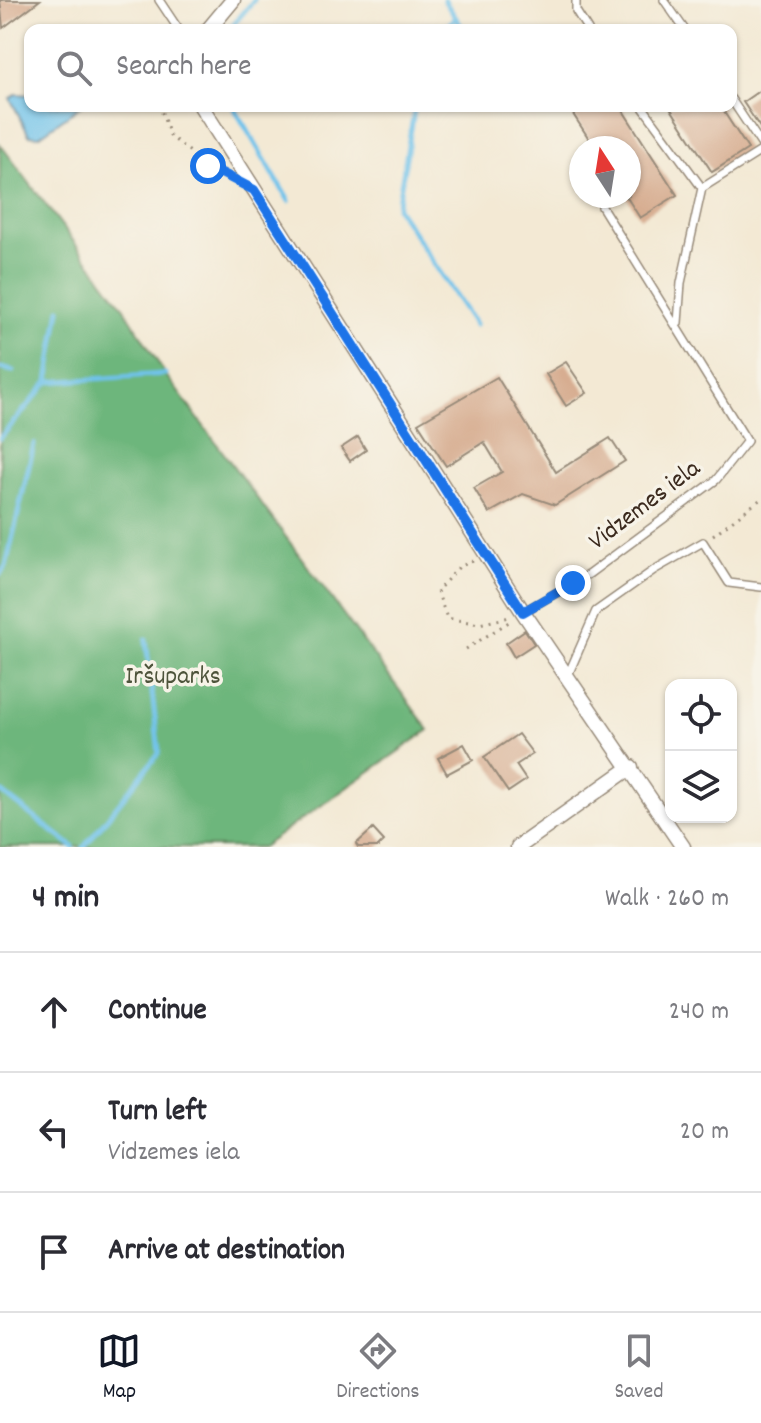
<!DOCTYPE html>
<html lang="en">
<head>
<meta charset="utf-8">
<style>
	:root { --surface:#fff; --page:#f2f2f3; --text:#2b2b33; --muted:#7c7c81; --line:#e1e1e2; --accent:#111827 }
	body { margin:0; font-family:Dekko,sans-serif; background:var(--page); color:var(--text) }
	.controls { position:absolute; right:24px; bottom:24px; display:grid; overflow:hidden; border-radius:16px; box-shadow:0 2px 6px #0004 }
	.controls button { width:72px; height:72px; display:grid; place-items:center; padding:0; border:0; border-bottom:2px solid var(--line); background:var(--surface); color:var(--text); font:40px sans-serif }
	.compass { position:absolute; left:569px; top:136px; width:72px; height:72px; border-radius:50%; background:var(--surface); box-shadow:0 2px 6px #0004; rotate:348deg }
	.stop { position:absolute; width:24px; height:24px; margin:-18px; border:6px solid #1a73e8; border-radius:50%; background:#fff }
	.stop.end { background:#1a73e8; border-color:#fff; box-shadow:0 2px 8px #0008 }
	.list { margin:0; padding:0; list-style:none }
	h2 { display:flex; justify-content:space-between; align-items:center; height:104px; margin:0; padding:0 32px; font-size:34px }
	h2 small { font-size:26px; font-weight:400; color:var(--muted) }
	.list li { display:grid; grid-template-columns:52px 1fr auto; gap:24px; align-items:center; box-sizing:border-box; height:120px; padding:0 32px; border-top:2px solid var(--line) }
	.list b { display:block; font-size:30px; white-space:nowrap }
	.list p { margin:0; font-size:26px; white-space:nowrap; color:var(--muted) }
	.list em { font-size:26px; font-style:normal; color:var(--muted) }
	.icon { flex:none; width:44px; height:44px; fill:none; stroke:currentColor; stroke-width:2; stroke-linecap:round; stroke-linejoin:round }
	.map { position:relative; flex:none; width:761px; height:847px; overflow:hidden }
	.search { position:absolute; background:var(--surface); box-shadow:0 2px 6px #0004; left:24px; right:24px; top:24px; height:88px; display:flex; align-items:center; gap:20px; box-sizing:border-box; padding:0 28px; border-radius:16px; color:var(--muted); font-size:30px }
	.sheet { height:464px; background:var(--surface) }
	nav { display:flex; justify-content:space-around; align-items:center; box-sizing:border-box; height:112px; border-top:2px solid var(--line); background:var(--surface); font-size:22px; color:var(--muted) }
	nav a { display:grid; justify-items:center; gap:4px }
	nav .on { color:var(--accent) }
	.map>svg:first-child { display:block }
	.forest { fill:#6db67c; stroke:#54704d; stroke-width:2 }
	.water { fill:#6fc3eb; stroke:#557684; stroke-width:2 }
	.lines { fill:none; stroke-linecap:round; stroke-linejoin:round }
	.stream { stroke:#6fc3eb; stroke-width:5 }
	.building { fill:#d7ad91 }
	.lane-casing { stroke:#978a79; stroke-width:10 }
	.street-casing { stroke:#978a79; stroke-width:17 }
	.path { stroke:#978a79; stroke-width:3; stroke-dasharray:2 6; stroke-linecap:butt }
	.lane { stroke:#fff; stroke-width:7 }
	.street { stroke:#fff; stroke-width:14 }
	.route { stroke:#1a73e8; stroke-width:10 }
	.labels { text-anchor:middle; stroke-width:7; stroke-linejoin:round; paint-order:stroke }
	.street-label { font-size:26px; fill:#3b2a1e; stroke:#f7f3e8 }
	.park-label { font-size:26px; fill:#4e543b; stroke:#f7f3e8 }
</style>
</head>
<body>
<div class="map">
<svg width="761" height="847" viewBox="0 0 761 847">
	<rect width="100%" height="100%" fill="#f7f3e8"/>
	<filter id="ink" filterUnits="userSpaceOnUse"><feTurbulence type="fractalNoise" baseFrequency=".0125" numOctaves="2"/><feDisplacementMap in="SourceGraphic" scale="16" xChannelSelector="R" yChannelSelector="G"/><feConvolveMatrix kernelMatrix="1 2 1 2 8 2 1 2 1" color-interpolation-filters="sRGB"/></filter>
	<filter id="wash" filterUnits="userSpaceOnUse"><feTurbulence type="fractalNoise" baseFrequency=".006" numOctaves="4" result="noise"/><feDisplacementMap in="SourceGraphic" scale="32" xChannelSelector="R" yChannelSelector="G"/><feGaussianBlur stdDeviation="1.8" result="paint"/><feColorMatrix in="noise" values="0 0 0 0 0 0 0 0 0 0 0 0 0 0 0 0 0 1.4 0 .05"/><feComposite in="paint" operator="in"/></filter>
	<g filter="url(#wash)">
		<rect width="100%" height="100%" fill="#f3e9d4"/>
		<path class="forest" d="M 0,144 L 124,308 L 165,374 L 429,730 L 262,847 L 0,847 Z"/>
		<path class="water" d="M 16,94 L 30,95 L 30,106 L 81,106 L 39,136 L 29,135 L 10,98 Z"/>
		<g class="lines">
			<path class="stream" d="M 444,0 L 464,30
				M 229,30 L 254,0
				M 442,30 L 456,18
				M 233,106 L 289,201
				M 415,106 L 397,208 L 475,325
				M 0,368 L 13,371
				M 48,382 L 60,309
				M 0,438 L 48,382 L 165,374
				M 0,574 L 6,566 L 34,444
				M 0,791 L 73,847
				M 84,847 L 159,753 L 146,640"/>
		</g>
		<g id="blocks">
			<path class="building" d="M 0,0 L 40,0 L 3,28 Z
				M 759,91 L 761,94 L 761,129 L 743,102 Z
				M 579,106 L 620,106 L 677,195 L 640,218 L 626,196 L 629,196 L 629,148 L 595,148 L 571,111 Z
				M 669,106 L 720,106 L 748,149 L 712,172 Z
				M 566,362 L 587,393 L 566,406 L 546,374 Z
				M 497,377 L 556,472 L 610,438 L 625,461 L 555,505 L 523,494 L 489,513 L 474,488 L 502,472 L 484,442 L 446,466 L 418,423 Z
				M 358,437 L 366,450 L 350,461 L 341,448 Z
				M 525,630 L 534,644 L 514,657 L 506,643 Z
				M 518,734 L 533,754 L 516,765 L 526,780 L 508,792 L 484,757 Z
				M 464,744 L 473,760 L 447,774 L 438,758 Z
				M 373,829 L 384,841 L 378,847 L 358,847 L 356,844 Z"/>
		</g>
	</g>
	<g filter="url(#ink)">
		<use href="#blocks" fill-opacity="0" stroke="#978a79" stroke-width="2"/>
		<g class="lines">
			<defs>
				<path id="lane" d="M 159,0 L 179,30
					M 576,0 L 576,11 L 588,30
					M 664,0 L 685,30
					M 731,99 L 761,144
					M 642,106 L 702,188
					M 678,323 L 681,283 L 702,188 L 761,151
					M 523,612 L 589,574 L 716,480 L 747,441 L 602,207
					M 568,675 L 596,611 L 654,570 L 703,542 L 729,583 L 761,587"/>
				<path id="street" d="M 208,30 L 233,0
					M 201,106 L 523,612 L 683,847
					M 518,847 L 631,767"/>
			</defs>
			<use href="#lane" class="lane-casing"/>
			<use href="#street" class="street-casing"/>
			<path class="path" d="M 165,106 L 161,110 L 170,136 L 208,166 L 226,175
				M 713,535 L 761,499
				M 473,561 L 459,567 L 437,591 L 447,618 L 479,624 L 510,617
				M 466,649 L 512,620"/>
			<use href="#lane" class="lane"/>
			<use href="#street" class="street"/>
		</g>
	</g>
	<g class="lines" filter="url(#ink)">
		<path class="route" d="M 208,166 L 254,190 L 523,612 L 573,583"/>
	</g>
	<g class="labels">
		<g class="street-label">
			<text transform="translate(643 503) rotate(-37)" y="9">Vidzemes iela</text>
		</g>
		<g class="park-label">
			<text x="173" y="683">Iršuparks</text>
		</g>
	</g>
</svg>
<div class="controls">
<button><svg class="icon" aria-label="locate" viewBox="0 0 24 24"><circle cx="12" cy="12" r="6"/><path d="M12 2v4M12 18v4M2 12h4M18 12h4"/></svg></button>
<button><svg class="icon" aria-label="layers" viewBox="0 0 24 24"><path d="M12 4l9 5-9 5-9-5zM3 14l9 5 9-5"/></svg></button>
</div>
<svg class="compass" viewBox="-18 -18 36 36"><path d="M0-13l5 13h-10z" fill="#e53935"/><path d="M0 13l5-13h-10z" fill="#7c7c81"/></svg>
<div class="stop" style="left:208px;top:166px"></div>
<div class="stop end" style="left:573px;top:583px"></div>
<div class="search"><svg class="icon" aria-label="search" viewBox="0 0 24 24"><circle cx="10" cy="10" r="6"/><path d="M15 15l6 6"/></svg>Search here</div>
</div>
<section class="sheet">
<h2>4 min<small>Walk · 260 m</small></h2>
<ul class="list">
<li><svg class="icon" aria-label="ahead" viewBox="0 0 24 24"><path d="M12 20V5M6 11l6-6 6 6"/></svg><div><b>Continue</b></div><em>240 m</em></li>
<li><svg class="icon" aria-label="left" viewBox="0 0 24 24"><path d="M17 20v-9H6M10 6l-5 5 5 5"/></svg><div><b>Turn left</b><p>Vidzemes iela</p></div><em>20 m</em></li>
<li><svg class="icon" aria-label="arrive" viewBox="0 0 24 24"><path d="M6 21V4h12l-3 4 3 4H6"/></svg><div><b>Arrive at destination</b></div></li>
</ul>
</section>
<nav>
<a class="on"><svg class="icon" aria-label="map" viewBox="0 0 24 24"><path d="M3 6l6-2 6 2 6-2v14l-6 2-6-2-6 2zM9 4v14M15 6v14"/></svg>Map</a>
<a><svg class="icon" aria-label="directions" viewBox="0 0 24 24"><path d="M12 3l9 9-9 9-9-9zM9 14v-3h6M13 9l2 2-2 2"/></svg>Directions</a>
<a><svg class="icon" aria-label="saved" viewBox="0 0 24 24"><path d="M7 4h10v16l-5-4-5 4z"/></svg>Saved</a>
</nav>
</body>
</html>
